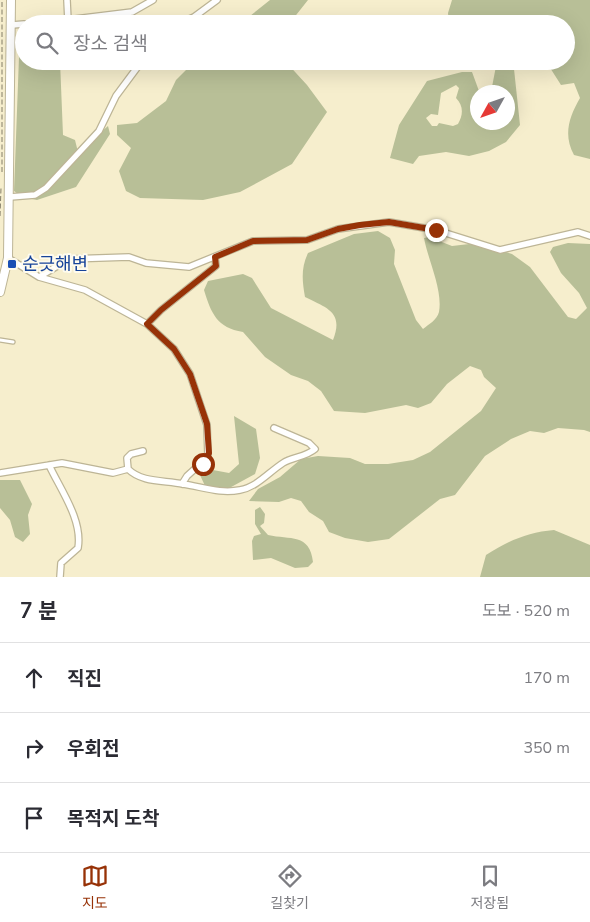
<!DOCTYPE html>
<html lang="ko">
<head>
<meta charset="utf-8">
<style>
	:root { --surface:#fff; --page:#f2f2f3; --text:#2b2b33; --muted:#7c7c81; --line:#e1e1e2; --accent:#973207 }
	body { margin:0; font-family:"Nunito Sans","Noto Sans KR",sans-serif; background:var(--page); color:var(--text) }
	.compass { position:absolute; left:470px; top:85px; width:45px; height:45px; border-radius:50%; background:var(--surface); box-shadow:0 5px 20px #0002; rotate:230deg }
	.stop { position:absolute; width:15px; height:15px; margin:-11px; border:4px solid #973207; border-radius:50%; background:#fff }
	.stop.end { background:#973207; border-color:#fff; box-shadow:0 1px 5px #0008 }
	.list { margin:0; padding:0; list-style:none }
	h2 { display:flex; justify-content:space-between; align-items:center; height:65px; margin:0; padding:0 20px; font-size:21px }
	h2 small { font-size:16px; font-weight:400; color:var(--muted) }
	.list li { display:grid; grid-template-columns:32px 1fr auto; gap:15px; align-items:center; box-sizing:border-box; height:70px; padding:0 20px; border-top:1px solid var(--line) }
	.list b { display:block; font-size:19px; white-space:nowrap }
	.list em { font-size:16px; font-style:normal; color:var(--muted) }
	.icon { flex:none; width:28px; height:28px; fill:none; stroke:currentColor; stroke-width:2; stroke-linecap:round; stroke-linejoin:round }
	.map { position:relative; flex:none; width:590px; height:577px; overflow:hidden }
	.search { position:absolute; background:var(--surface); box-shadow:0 5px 20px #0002; left:15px; right:15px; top:15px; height:55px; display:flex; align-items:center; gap:12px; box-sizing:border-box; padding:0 18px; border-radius:28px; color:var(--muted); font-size:19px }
	.sheet { height:275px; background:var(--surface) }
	nav { display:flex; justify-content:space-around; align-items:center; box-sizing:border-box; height:70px; border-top:1px solid var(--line); background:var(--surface); font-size:14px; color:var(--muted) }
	nav a { display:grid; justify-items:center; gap:2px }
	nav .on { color:var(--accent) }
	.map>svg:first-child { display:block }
	.green { fill:#b8bf97; fill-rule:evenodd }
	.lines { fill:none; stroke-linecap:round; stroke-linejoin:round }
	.service-casing { stroke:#bdb596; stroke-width:5.5 }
	.minor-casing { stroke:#bdb596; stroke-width:8 }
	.tertiary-casing { stroke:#bdb596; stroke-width:10 }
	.path { stroke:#847e69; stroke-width:1; stroke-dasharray:5 2.5; stroke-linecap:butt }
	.service { stroke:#fff; stroke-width:3 }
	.minor { stroke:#fff; stroke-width:5.5 }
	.tertiary { stroke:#fff; stroke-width:8 }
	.route { stroke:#973207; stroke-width:6 }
	.transit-dot { fill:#1a4fb4; stroke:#fefbee; stroke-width:2 }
	.labels { text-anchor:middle; stroke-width:4; stroke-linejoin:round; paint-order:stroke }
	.transit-label { font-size:18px; fill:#164399; stroke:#fefbee; text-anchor:start }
</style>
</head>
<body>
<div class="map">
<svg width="590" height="577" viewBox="0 0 590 577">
	<rect width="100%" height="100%" fill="#f6eecd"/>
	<path class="green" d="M 270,0 L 308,0 L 289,24 L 240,24 Z
		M 452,0 L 590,0 L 590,159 L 574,155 C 563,135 569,117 580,98 L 574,83 L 561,85 L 547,63 L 543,61 L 566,61 L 566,24 L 449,24 L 448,13 Z
		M 24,29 L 24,61 L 60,61 L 63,135 L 75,140 L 78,152 L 108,126 L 110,134 L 76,187 L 37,200 L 22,197 L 14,191 L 20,30 Z
		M 195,61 L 285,61 L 307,85 L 327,112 L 292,164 L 240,192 L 203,200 L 140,198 L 126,191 L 119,171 L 131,148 L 117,135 L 117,125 L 137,123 L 166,101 L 176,80 Z
		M 497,61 L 524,61 L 520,62 L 514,69 L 520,125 L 506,142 L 489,151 L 469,156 L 446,152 L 419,156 L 413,164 L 390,158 L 399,125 L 427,81 L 462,72 L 472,72 L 479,91 L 483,92 L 478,92 L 478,122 L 508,122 L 508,92 L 491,92 ZM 456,85 L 459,88 L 456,98 C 464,106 463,115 458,124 L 453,126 L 439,123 L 437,126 L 432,126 L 426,118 L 431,114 L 438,115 L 441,93 Z
		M 378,231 L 390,238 L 395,250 L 394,264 L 416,320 L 423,329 C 429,324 437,320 439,312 C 443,290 428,260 424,238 L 429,237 L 452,246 L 478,243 L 512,254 L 530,267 L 568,317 L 576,319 L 587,308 L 579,293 L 561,273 L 550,252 L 553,247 L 568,243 L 590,244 L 590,432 L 584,430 L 558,428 L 544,433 L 530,431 L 511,439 L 485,456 L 455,495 L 440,499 L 389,539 L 368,542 L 345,538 L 329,532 L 323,521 L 309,512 L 301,501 L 291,498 L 279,502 L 249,501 L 258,489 L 280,477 L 301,459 L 318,456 L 350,458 L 365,464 L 388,464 L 413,460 L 430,452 L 481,411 L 496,388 L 484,377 L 481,370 L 470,366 L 447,384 L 431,403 L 418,408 L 406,405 L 365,413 L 334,411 L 321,391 L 308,381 L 291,375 L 265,357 L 243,332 C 217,328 211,313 204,290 L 208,281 L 243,274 L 252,278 L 271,308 L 333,340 C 344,312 327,308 305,297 C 302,280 301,268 308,253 L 354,234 Z
		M 234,416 L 256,429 L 260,458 L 255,474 L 222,492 L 206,488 L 200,475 L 213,470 L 229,473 L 239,464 Z
		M 0,480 L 20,480 L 32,504 L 28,515 L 30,534 L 23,542 L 15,537 L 10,520 L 0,508 Z
		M 260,507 L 265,514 L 264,523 L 260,526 L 268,535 C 290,540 310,533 313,562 L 308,567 L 295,568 L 271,558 L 253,560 L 252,541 L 254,536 L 261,534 L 255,524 L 255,510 Z
		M 554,530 L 590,545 L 590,577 L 480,577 L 486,555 C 508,541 528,532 554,530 Z"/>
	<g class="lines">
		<defs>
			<path id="service" d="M 0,340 L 13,342"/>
			<path id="minor" d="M 67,0 L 68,21
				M 34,24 L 132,12 L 153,0
				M 178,24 L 194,17 L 217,0
				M 12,25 L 24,24
				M 10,197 L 35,195 L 46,188 L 99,131 L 116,96 L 142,61
				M 8,258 L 39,277 L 69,259 L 129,257 L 146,263 L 189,267 L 253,241 L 307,240 L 338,229 L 389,222 L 436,230 L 500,250 L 578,232 L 590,236
				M 39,277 L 85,290 L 147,324 L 161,310 L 216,266 L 215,257
				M 147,324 L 174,349 L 190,374 L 207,425 L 208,457 L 187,476 L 182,484
				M 143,451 L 131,454 L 127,458 L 128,469 C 142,483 165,480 183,484 C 203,487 220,494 240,490 C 257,487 269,472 283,463 C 292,457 306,457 315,449 L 309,443 L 274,428
				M 49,465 C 60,489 83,520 78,548 L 61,563 L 60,577
				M 0,473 L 62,463 L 113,473 L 128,469"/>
			<path id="tertiary" d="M 0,292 L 8,258 L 11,0"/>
		</defs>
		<use href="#service" class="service-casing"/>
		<use href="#minor" class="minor-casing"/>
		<use href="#tertiary" class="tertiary-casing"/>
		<path class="path" d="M 2,172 L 2,0
			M 0,216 L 1,188"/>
		<use href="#service" class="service"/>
		<use href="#minor" class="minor"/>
		<use href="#tertiary" class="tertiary"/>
	</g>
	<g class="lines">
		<path class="route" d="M 203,464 L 209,453 L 207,424 L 190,374 L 174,349 L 147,324 L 161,310 L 216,266 L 215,257 L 253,241 L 307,240 L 338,229 L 360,225 L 389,222 L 436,230"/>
	</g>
	<rect class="transit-dot" x="7" y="259" width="10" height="10" rx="2.5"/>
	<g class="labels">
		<g class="transit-label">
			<text x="22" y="270">순긋해변</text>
		</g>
	</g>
</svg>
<svg class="compass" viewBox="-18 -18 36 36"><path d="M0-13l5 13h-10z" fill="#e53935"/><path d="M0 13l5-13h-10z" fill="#7c7c81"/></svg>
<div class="stop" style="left:203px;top:464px"></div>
<div class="stop end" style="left:436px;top:230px"></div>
<div class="search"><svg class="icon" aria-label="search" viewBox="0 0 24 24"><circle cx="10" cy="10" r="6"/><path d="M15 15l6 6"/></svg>장소 검색</div>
</div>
<section class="sheet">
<h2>7 분<small>도보 · 520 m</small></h2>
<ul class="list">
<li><svg class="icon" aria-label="ahead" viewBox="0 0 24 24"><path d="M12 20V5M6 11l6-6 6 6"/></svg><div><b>직진</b></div><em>170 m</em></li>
<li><svg class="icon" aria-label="right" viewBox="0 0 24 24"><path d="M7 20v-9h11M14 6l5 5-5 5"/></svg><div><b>우회전</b></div><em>350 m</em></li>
<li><svg class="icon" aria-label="arrive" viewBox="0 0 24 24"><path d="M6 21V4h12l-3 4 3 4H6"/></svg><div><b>목적지 도착</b></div></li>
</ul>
</section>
<nav>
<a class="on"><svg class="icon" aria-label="map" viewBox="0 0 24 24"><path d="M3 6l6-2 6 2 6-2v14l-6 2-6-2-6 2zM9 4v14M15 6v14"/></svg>지도</a>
<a><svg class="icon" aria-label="directions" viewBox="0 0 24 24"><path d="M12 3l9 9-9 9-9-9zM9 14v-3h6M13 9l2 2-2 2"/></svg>길찾기</a>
<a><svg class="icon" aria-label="saved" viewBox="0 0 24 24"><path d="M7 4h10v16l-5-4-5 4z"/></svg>저장됨</a>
</nav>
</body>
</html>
